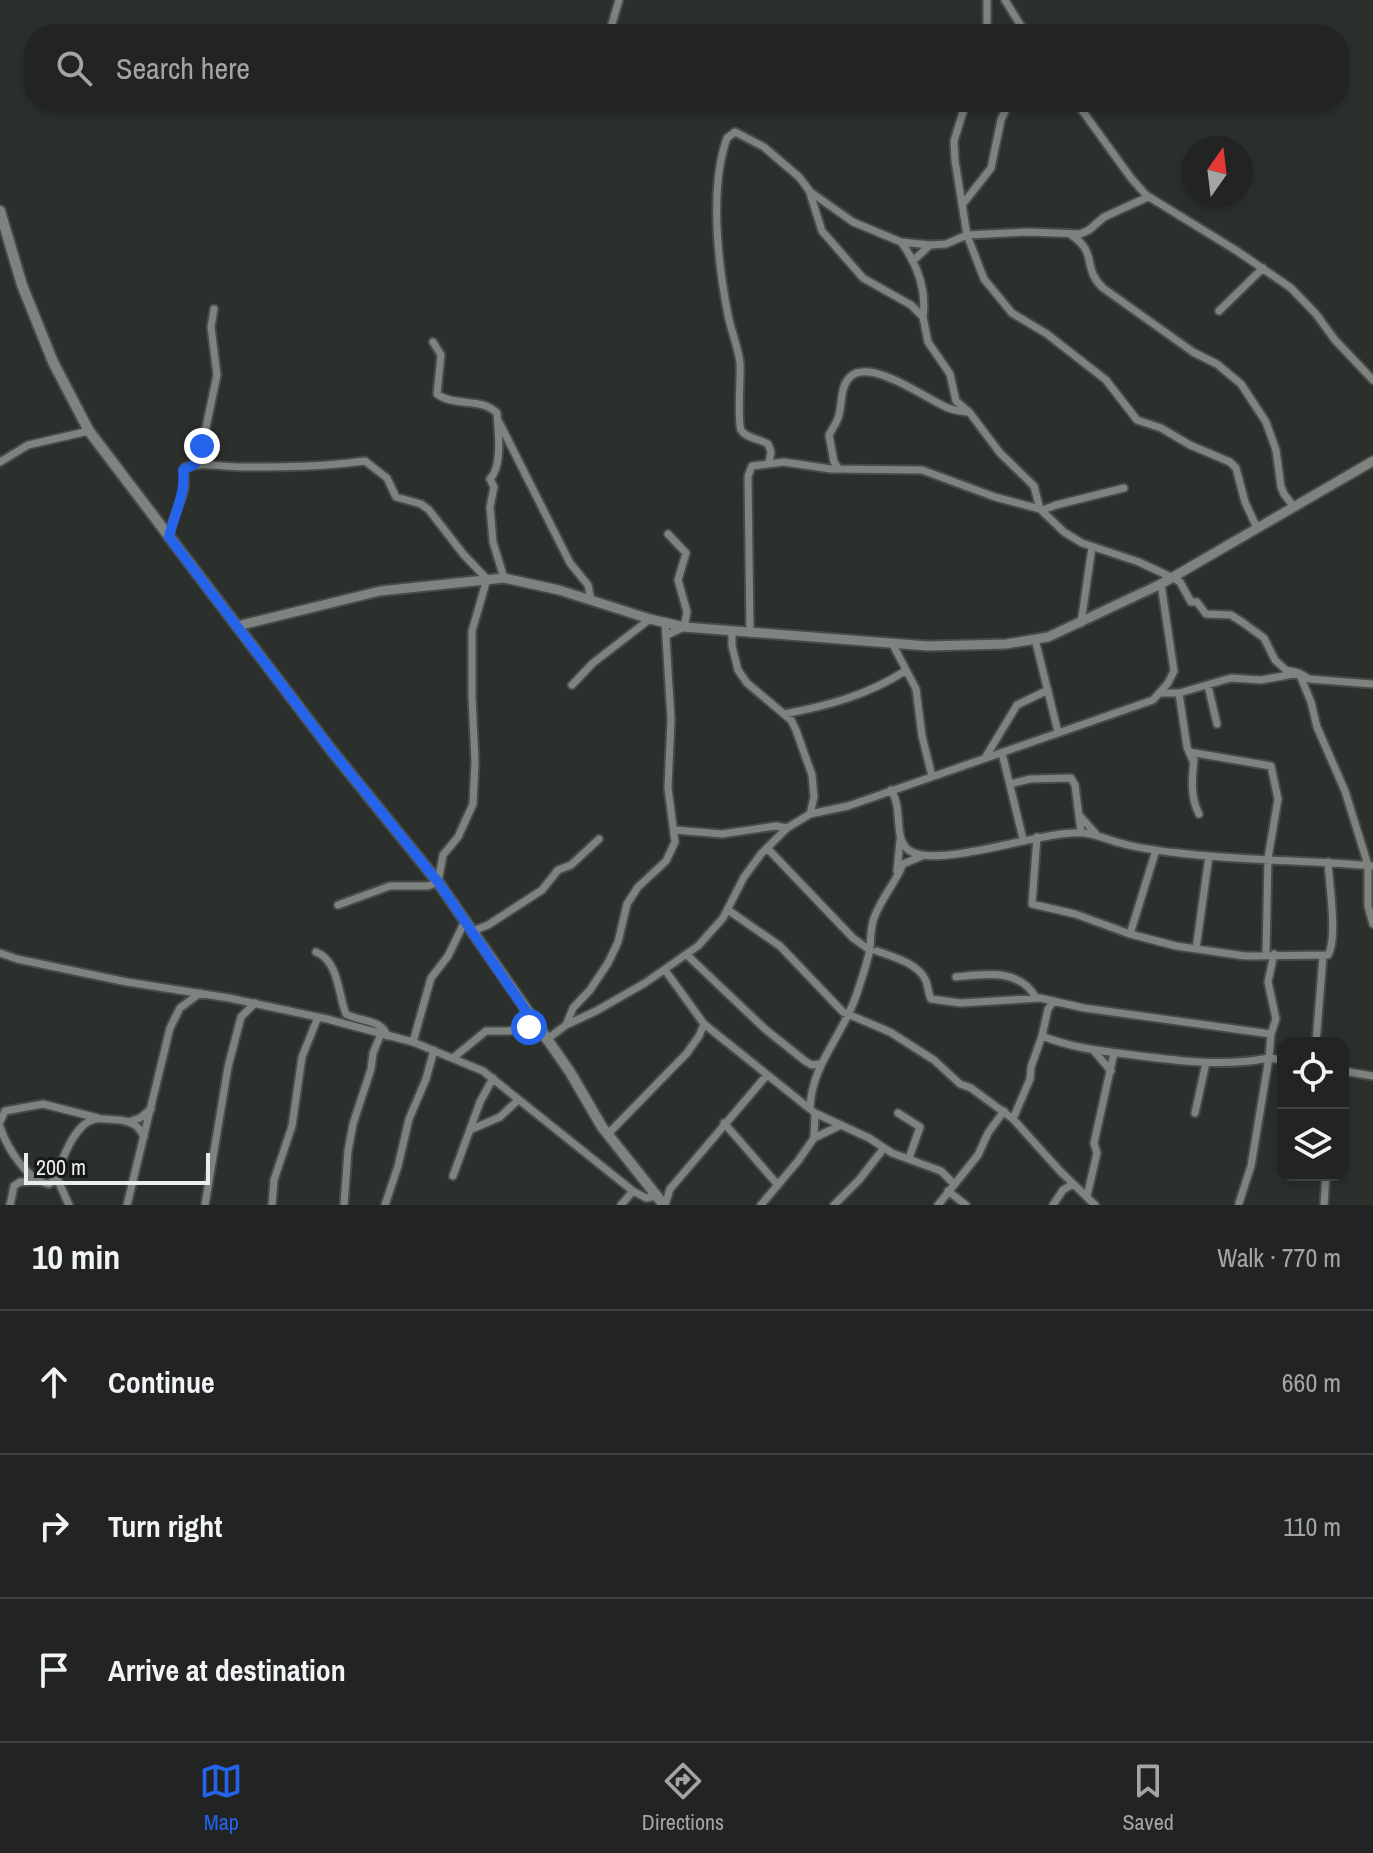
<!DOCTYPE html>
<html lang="en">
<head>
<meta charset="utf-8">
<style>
	:root { --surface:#212422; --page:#292c2a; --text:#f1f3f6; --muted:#a2a4a5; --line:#3e4140; --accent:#2563eb }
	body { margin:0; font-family:"Archivo Narrow",sans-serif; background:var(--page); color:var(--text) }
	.controls { position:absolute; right:24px; bottom:24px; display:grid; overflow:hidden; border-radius:16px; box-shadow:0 4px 12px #0003 }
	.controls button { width:72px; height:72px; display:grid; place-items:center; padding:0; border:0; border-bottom:2px solid var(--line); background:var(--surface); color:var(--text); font:40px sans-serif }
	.compass { position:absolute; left:1181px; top:136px; width:72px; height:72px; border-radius:50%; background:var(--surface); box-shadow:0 4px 12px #0003; rotate:14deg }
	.scale { position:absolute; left:24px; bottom:20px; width:186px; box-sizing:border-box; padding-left:8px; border:4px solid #eaedeb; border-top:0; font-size:22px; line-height:28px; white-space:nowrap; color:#eaedeb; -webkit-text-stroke:6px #161816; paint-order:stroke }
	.stop { position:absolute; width:24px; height:24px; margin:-18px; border:6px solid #2563eb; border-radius:50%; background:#fff }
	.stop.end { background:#2563eb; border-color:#fff; box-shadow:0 2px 8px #0008 }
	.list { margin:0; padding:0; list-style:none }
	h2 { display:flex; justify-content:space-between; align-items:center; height:104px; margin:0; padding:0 32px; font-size:34px }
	h2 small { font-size:26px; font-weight:400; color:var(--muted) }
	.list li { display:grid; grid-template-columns:52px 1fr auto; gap:24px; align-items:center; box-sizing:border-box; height:144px; padding:0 32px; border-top:2px solid var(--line) }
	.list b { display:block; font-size:30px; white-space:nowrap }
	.list em { font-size:26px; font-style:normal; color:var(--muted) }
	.icon { flex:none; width:44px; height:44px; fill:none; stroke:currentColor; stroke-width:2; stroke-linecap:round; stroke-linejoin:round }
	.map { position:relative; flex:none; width:1373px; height:1205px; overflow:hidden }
	.search { position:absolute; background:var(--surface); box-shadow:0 4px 12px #0003; left:24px; right:24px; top:24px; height:88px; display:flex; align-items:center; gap:20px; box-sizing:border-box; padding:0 28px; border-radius:32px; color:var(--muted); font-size:30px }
	.sheet { height:536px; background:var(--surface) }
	nav { display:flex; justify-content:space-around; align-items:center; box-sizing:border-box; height:112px; border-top:2px solid var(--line); background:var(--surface); font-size:22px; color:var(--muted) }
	nav a { display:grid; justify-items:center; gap:4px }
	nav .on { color:var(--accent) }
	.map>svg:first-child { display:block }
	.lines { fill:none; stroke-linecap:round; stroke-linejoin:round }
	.minor-casing { stroke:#474b48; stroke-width:11 }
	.tertiary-casing { stroke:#474b48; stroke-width:13 }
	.secondary-casing { stroke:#474b48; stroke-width:14 }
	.minor { stroke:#7e837f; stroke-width:7 }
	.tertiary { stroke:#7e837f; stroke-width:9 }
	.secondary { stroke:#7e837f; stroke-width:10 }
	.route { stroke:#2563eb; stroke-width:10 }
</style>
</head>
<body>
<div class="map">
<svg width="1373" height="1205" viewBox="0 0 1373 1205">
	<rect width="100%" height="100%" fill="#2c302d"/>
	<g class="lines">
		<defs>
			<path id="minor" d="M 1005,0 L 1026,34
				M 609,34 L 619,0
				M 987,34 L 987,0
				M 966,102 L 954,141 L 955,161 L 967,235 L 984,279 L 1012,313 L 1047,334 L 1106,380 L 1137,420 L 1161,428 L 1190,445 L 1230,462 L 1236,468 L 1245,502 L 1257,528
				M 1076,102 L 1131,178 L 1146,195 L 1237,251 L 1291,288 L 1316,314 L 1335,340 L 1373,380
				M 809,191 L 853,222 L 901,242 L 930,245 L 946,244 L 967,235 L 1028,232 L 1080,234 L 1089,230 L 1104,217 L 1148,197
				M 962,205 L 991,168 L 1001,120 L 1009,102
				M 1071,235 C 1099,253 1081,267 1103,288 L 1193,352 L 1217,364 L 1241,384 L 1266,422 L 1276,450 L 1281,487 L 1284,494 L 1294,507
				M 901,242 C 917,264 927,289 923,317
				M 914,260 L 930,245
				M 1219,311 L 1263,268
				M 433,342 L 441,355 L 437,394 C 454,407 481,397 497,413 C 498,431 503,466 490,479 L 494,487 L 490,507 L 493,542 L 504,578
				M 499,422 L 570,563 L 588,585 L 591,600
				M 0,462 L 28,445 L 89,431
				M 769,462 L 771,452 L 768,444 C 760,439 746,438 741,430 C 737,421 741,376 740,363 C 738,346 731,331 728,315 C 718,264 709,188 727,138 L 735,132 L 764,147 L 799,177 L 809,190 L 822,231 L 863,278 L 911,305 L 923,317 L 928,342 L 950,374 L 956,401 L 970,413 L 1000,453 L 1034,486 L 1040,509
				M 195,464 L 202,446 L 217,375 L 211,327 L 214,309
				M 839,469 L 834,462 L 829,435 C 832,429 836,424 838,418 C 843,405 839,388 850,377 C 870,357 928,400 948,408 C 953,410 960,411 966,412
				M 1043,510 L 1056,505 L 1124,488
				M 169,537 C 172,521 178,508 183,493 C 187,483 182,476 185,467 C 204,462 222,467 241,467 C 283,467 323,467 365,461 L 387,478 L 396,497 L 421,504 L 429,510 L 464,555 L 487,579 L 472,631 L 472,697 L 475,762 L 473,804 L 458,837 L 443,855 L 438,882 L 428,886 L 390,886 L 338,905
				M 1081,623 L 1092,547
				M 732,633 L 732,646 L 738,670 L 747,683 L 791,720 L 796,730 L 812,775 L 814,797 L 810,814
				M 750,633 L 748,476 L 752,466 L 784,462 L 831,469 L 922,470 L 995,497 L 1040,509 L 1064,532 L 1082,543 L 1139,562 L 1173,578 L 1180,582 L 1191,602 L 1197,602 L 1206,614 L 1231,615 L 1242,622 L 1264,638 L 1275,660 L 1286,670 L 1299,673 L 1311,702 L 1317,727 L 1345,791 L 1368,865 L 1368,906 L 1373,924
				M 667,635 L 684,627 L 687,612 L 678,580 L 686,553 L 668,534
				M 1035,639 L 1058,732
				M 892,643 L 916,689 L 922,736 L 932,776
				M 572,685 L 593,663 L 650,619
				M 1208,686 L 1217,724
				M 1161,693 L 1179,693 L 1231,678 L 1261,680 L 1299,673 L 1309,679 L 1373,684
				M 1179,693 L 1187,747 L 1193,761
				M 784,714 C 827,706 868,695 905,671
				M 1189,752 L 1271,766 L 1278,799 L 1268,858 L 1266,954
				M 1002,753 L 1023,839
				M 985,758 L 1017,705 L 1048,690
				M 1194,760 C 1192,778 1190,797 1199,814
				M 1010,784 L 1030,779 L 1071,778 L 1075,785 L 1081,832
				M 891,790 C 904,809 892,840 910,851 C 938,868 1034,834 1072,833 C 1092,831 1106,840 1124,844 C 1142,849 1161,851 1179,853 C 1243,861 1309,860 1373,866
				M 1080,816 L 1096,834
				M 675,830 L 722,834 L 776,826 L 787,828
				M 1037,837 L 1032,904 L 1075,914 L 1130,934 L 1156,850
				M 767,848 L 853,938 L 871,951
				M 897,871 L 900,840
				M 728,910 L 780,946 L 843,1012 L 890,1032 L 934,1060 L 960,1084 L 971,1088 L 1013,1119 L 1060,1171 L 1095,1205
				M 473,931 L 488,925 L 542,890 L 558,870 L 571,865 L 599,839
				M 1130,934 L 1176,946 L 1245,956 L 1328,955 C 1338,938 1329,883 1328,862
				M 1196,949 L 1209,856
				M 877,951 C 893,957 917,963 925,979 C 928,984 928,993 931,999 L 961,1003 L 1040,998 L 1084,1008 L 1271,1034
				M 316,952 C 339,961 338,995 346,1014 C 360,1022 382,1019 387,1036
				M 0,953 L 17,959 L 127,982 L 229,998 L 327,1019 L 413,1042 L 483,1071 L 633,1191 L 646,1198 L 657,1196
				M 1274,954 L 1268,982 L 1276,1019 L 1271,1034 L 1269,1058 L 1283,1060
				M 687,955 L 765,1029 L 805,1061 L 812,1065 L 819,1064
				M 956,977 C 985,974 1020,968 1036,998
				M 1054,1001 L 1048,1009 L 1042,1036 C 1072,1048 1102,1051 1133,1055 C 1179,1061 1223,1067 1269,1058 L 1251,1166 L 1239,1203
				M 704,1024 L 815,1113 L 869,1138 L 892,1153 L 941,1171 L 954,1184
				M 566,1025 L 573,1008 L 590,990 L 608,963 L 618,942 L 627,904 L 638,887 L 666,861 L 675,842 L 668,788 L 671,719 L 665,622
				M 546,1040 L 566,1025 L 596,1011 L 645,983 L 698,946 L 723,918 L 744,877 L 761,854 L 787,828 L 810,814 L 848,806 L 1153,700 L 1168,683 L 1174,671 L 1161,584
				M 413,1042 L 431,978 L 448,956 L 465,921
				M 1316,1043 L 1323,956
				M 1094,1051 L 1111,1071
				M 453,1058 L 486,1031 L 509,1031 L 535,1024
				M 1343,1071 L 1373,1076
				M 810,1109 C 811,1065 842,1037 856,996 C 861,981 867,964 870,949 C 871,938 870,929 874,918 C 881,898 895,884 903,864 L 922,856
				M 898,1113 L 920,1127 L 909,1158
				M 1195,1113 L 1206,1063
				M 1013,1119 L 1030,1079 L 1031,1067 L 1042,1036
				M 0,1122 L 5,1111 L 43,1104 L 98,1118
				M 129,1122 L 140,1118 L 151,1109
				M 724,1123 L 778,1185
				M 0,1127 C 7,1147 26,1180 49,1184 L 54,1180 C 62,1162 73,1124 95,1119 C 103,1118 112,1120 120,1120 C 133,1122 139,1126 144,1137
				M 472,1129 L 500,1117 L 518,1100
				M 608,1134 L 687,1053 L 699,1036 L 704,1024 L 665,970
				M 814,1138 L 815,1113
				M 56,1176 L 69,1205
				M 453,1176 L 480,1102 L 493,1078
				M 948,1191 L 966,1205
				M 1087,1196 L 1097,1153 L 1094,1143 L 1114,1053
				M 10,1205 L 14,1186 L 20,1182 L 38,1181
				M 127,1205 L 170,1028 L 180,1008 L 200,993
				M 205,1205 L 228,1067 L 241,1017 L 255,1003
				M 272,1205 L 274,1180 L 292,1126 L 302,1057 L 318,1017
				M 344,1205 L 348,1151 L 353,1124 L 371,1069 L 373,1053 L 381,1034
				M 385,1205 L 398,1166 L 409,1119 L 426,1079 L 434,1050
				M 621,1205 L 633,1191
				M 665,1205 L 670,1189 L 767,1075
				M 761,1205 L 798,1161 L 814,1138 L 839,1126
				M 834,1205 L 859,1180 L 884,1148
				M 938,1205 L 978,1155 L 988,1133 L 1004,1111
				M 1053,1205 L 1063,1190 L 1073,1184
				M 1324,1205 L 1326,1175"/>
			<path id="tertiary" d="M 237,626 L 380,591 L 504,578 L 559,590 L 650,619 L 684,627 L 928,646 L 1006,644 L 1048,637 L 1161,584 L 1373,461"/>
			<path id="secondary" d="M 0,211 L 22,285 L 53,362 L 89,431 L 332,751 L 438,882 L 570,1072 L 602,1127 L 664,1205"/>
		</defs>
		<use href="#minor" class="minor-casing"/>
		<use href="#tertiary" class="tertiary-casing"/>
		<use href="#secondary" class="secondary-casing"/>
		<use href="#minor" class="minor"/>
		<use href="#tertiary" class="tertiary"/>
		<use href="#secondary" class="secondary"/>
	</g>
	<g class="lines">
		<path class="route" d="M 202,446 L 195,464 L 183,470 C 186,494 174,514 169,537 L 332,751 L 438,882 L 535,1024 L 529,1027"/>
	</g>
</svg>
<div class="controls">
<button><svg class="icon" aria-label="locate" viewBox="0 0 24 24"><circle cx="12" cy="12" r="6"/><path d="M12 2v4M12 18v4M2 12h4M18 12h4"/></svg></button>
<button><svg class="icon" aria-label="layers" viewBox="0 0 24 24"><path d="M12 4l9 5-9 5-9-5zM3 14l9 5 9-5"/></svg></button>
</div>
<svg class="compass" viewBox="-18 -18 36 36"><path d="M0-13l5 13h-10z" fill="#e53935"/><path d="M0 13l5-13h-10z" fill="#a2a4a5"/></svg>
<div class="scale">200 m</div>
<div class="stop" style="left:529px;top:1027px"></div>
<div class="stop end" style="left:202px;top:446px"></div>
<div class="search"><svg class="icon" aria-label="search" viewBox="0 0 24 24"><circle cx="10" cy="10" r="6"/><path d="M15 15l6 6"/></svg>Search here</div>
</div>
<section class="sheet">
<h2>10 min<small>Walk · 770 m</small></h2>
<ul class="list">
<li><svg class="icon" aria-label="ahead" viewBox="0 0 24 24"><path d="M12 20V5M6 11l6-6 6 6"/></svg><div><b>Continue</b></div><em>660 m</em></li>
<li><svg class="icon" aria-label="right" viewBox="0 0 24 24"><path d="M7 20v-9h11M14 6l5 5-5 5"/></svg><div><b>Turn right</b></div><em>110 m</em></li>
<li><svg class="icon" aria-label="arrive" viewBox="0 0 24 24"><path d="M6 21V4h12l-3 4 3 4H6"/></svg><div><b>Arrive at destination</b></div></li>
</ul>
</section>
<nav>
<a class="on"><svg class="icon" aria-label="map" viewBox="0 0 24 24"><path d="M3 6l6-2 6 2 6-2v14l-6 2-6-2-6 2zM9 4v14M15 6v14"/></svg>Map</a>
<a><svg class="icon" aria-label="directions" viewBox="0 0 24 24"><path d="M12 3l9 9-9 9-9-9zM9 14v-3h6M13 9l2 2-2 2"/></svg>Directions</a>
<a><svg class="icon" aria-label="saved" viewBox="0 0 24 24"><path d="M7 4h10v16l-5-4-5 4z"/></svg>Saved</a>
</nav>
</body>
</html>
